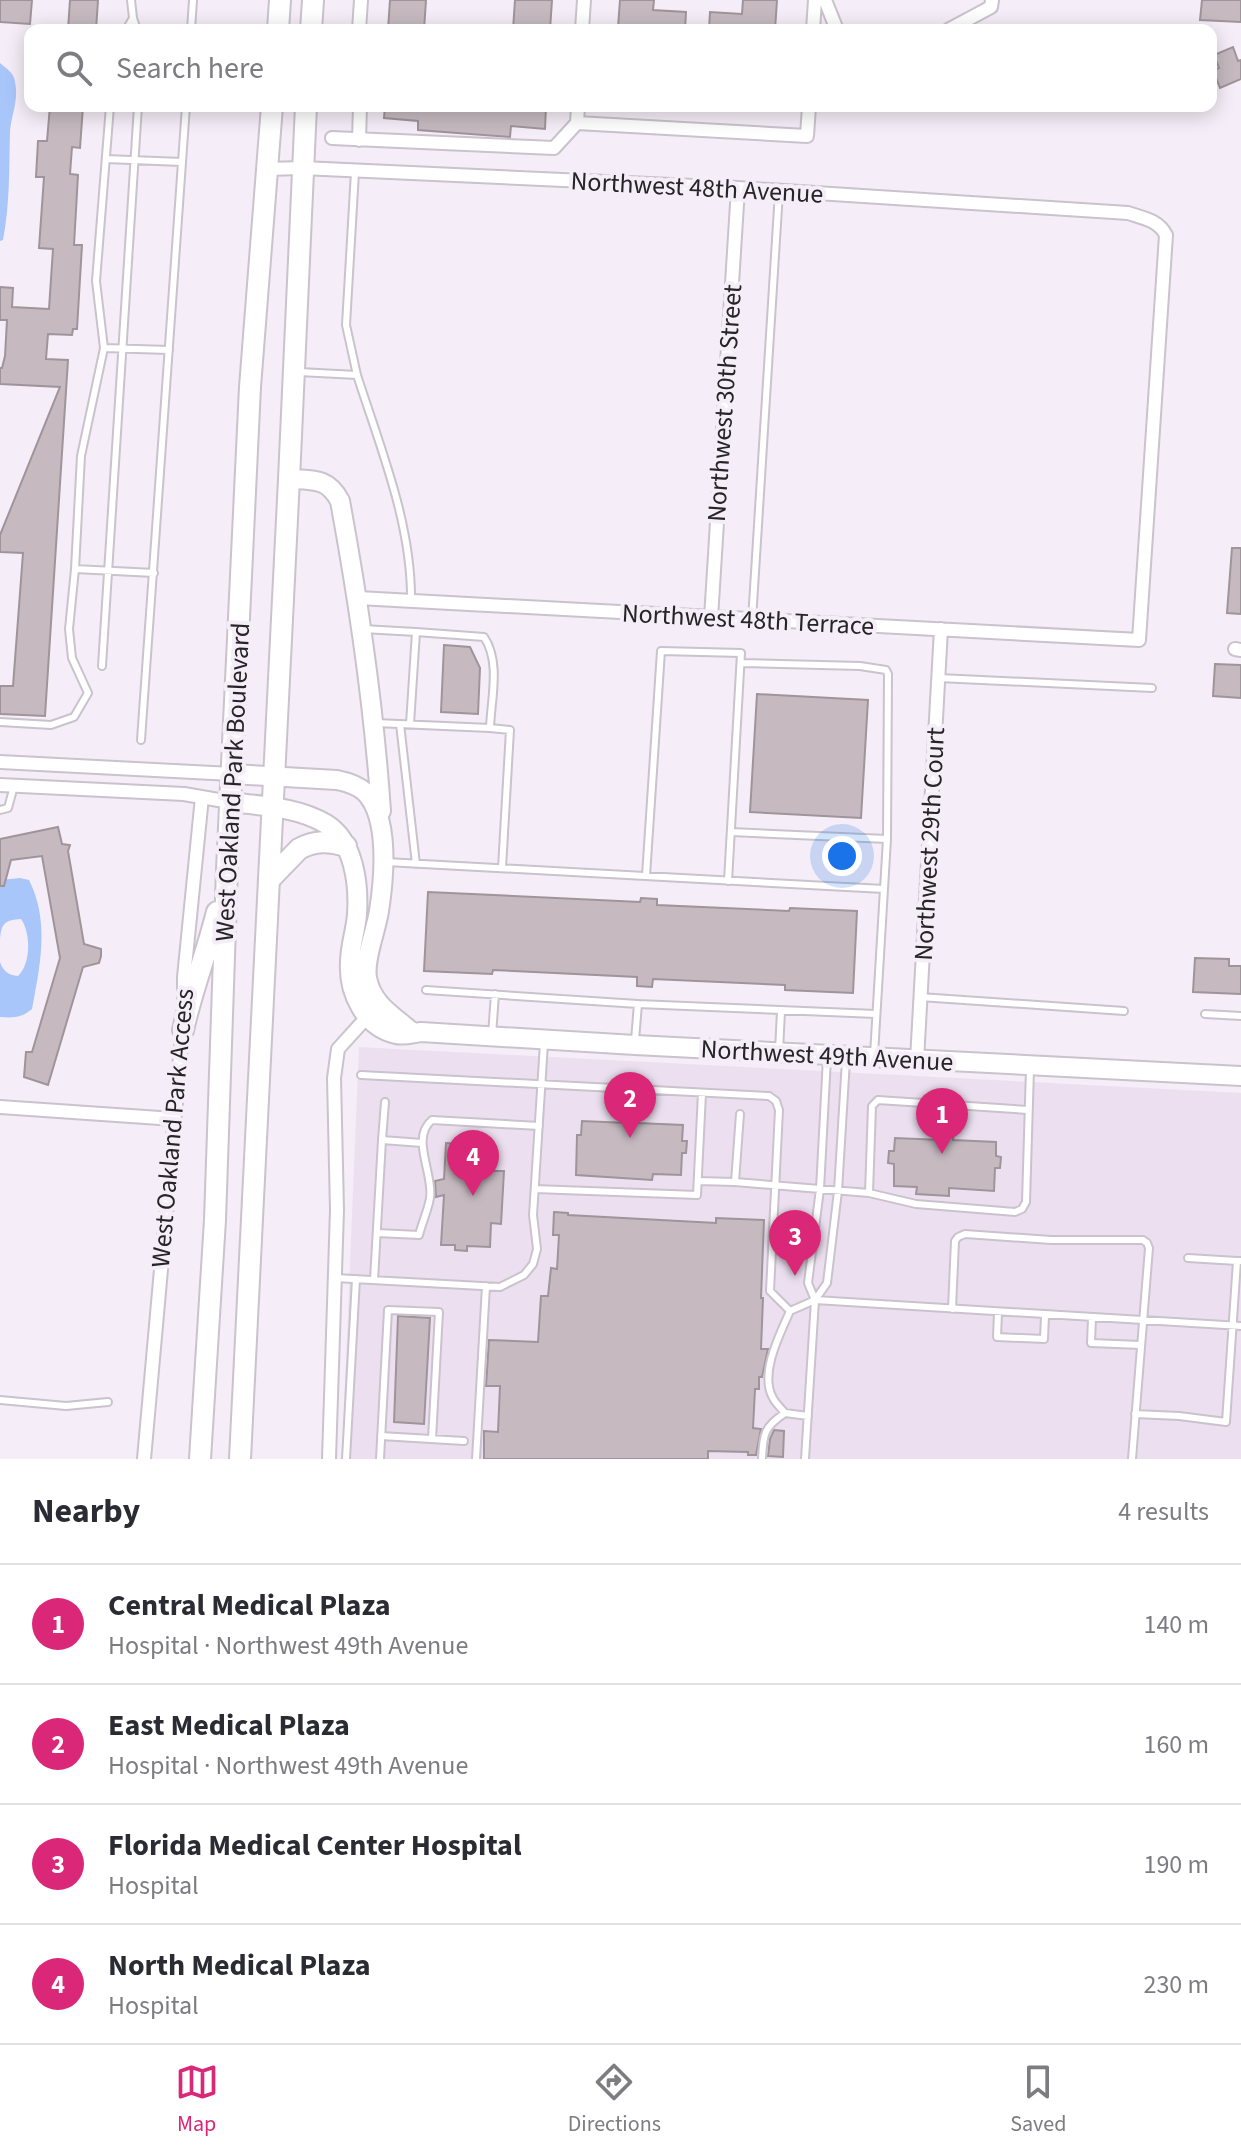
<!DOCTYPE html>
<html lang="en">
<head>
<meta charset="utf-8">
<style>
	:root { --surface:#fff; --page:#f2f2f3; --text:#2b2b33; --muted:#7c7c81; --line:#e1e1e2; --accent:#db2777 }
	body { margin:0; font-family:"Source Sans 3",sans-serif; background:var(--page); color:var(--text) }
	.you { position:absolute; left:842px; top:856px; width:28px; height:28px; margin:-20px; border:6px solid #fff; border-radius:50%; background:#1a73e8; box-shadow:0 0 0 12px #1a73e833 }
	.badge { display:grid; place-items:center; width:52px; height:52px; border-radius:50%; background:var(--accent); color:#fff; font-size:26px; font-weight:700 }
	.pin { position:absolute; translate:-50% -66px; filter:drop-shadow(0 2px 4px #0008) }
	.pin::after { content:''; position:absolute; top:42px; width:28px; height:24px; background:inherit; clip-path:polygon(0 0,100% 0,50% 100%) }
	.list { margin:0; padding:0; list-style:none }
	h2 { display:flex; justify-content:space-between; align-items:center; height:104px; margin:0; padding:0 32px; font-size:34px }
	h2 small { font-size:26px; font-weight:400; color:var(--muted) }
	.list li { display:grid; grid-template-columns:52px 1fr auto; gap:24px; align-items:center; box-sizing:border-box; height:120px; padding:0 32px; border-top:2px solid var(--line) }
	.list b { display:block; font-size:30px; white-space:nowrap }
	.list p { margin:0; font-size:26px; white-space:nowrap; color:var(--muted) }
	.list em { font-size:26px; font-style:normal; color:var(--muted) }
	.icon { flex:none; width:44px; height:44px; fill:none; stroke:currentColor; stroke-width:2; stroke-linecap:round; stroke-linejoin:round }
	.map { position:relative; flex:none; width:1241px; height:1459px; overflow:hidden }
	.search { position:absolute; background:var(--surface); box-shadow:0 4px 20px #0003; left:24px; right:24px; top:24px; height:88px; display:flex; align-items:center; gap:20px; box-sizing:border-box; padding:0 28px; border-radius:16px; color:var(--muted); font-size:30px }
	.sheet { height:584px; background:var(--surface) }
	nav { display:flex; justify-content:space-around; align-items:center; box-sizing:border-box; height:112px; border-top:2px solid var(--line); background:var(--surface); font-size:22px; color:var(--muted) }
	nav a { display:grid; justify-items:center; gap:4px }
	nav .on { color:var(--accent) }
	.map>svg:first-child { display:block }
	.built { fill:#ece0f0 }
	.water { fill:#a9c6fb }
	.building { fill:#c6bac0; stroke:#9f9499; stroke-width:2 }
	.lines { fill:none; stroke-linecap:round; stroke-linejoin:round }
	.lane-casing { stroke:#cac2cc; stroke-width:10 }
	.street-casing { stroke:#cac2cc; stroke-width:16 }
	.secondary-casing { stroke:#cac2cc; stroke-width:22 }
	.primary-casing { stroke:#cac2cc; stroke-width:24 }
	.lane { stroke:#fff; stroke-width:6 }
	.street { stroke:#fff; stroke-width:12 }
	.secondary { stroke:#fff; stroke-width:18 }
	.primary { stroke:#fff; stroke-width:20 }
	.labels { text-anchor:middle; stroke-width:8; stroke-linejoin:round; paint-order:stroke }
	.street-label { font-size:26px; fill:#272427; stroke:#f5edf7 }
</style>
</head>
<body>
<div class="map">
<svg width="1241" height="1459" viewBox="0 0 1241 1459">
	<rect width="100%" height="100%" fill="#f5edf7"/>
	<path class="built" d="M 359,1047 L 1241,1093 L 1241,1459 L 342,1459 Z"/>
	<path class="water" d="M 0,63 C 7,69 14,73 15,82 C 19,101 11,115 10,132 C 9,169 10,204 3,240 L 0,241 Z
		M 20,878 L 29,880 C 50,922 40,965 32,1009 C 21,1018 14,1018 0,1017 L 0,962 C 3,971 8,975 18,976 C 31,964 31,933 21,919 C 4,920 1,924 0,941 L 0,880 Z"/>
	<path class="building" d="M 0,0 L 32,0 L 30,24 L 0,22 Z
		M 70,0 L 98,0 L 96,30 L 68,30 Z
		M 390,0 L 426,0 L 424,30 L 388,30 Z
		M 515,0 L 552,0 L 550,30 L 513,30 Z
		M 620,0 L 654,0 L 653,10 L 686,12 L 685,30 L 634,30 L 618,28 Z
		M 743,0 L 777,0 L 775,30 L 709,30 L 710,12 L 742,14 Z
		M 1202,0 L 1241,0 L 1241,22 L 1200,20 Z
		M 1233,47 L 1238,61 L 1241,60 L 1241,79 L 1220,88 L 1213,70 L 1219,68 L 1214,55 Z
		M 50,106 L 83,106 L 80,148 L 72,147 L 70,174 L 78,175 L 74,245 L 82,245 L 77,329 L 73,329 L 72,335 L 48,334 L 46,359 L 68,360 L 45,716 L 0,714 L 0,686 L 13,686 L 23,553 L 0,552 L 0,535 L 60,387 L 0,384 L 0,368 L 2,368 L 5,356 L 7,320 L 0,320 L 0,287 L 13,288 L 12,307 L 49,309 L 53,249 L 39,248 L 44,177 L 36,177 L 38,141 L 47,141 Z
		M 385,106 L 546,106 L 545,129 L 511,126 L 510,137 L 418,130 L 418,121 L 384,118 Z
		M 1232,548 L 1241,548 L 1241,614 L 1227,613 Z
		M 444,645 L 470,647 L 480,668 L 478,714 L 441,712 Z
		M 1215,664 L 1241,665 L 1241,698 L 1213,696 Z
		M 757,694 L 868,700 L 861,818 L 750,812 Z
		M 58,827 L 62,844 L 70,845 L 68,851 L 84,944 L 101,949 L 101,956 L 99,963 L 83,967 L 48,1085 L 24,1077 L 26,1052 L 32,1052 L 60,958 L 42,856 L 11,860 L 4,886 L 0,886 L 0,839 Z
		M 428,892 L 640,902 L 641,898 L 657,899 L 657,905 L 789,911 L 790,908 L 857,911 L 853,993 L 785,990 L 785,985 L 653,979 L 652,987 L 637,986 L 637,977 L 493,970 L 492,974 L 424,971 Z
		M 1195,958 L 1229,959 L 1229,966 L 1241,966 L 1241,994 L 1193,992 Z
		M 630,1096 L 639,1097 L 635,1107 L 638,1110 L 642,1111 L 638,1123 L 683,1125 L 682,1141 L 687,1141 L 686,1153 L 682,1153 L 681,1175 L 653,1174 L 652,1180 L 576,1175 L 577,1135 L 581,1135 L 582,1121 L 628,1123 L 625,1109 L 629,1110 L 632,1106 Z
		M 943,1112 L 951,1112 L 955,1126 L 953,1140 L 996,1142 L 996,1156 L 1001,1157 L 1000,1168 L 995,1168 L 994,1191 L 949,1188 L 949,1196 L 916,1194 L 917,1187 L 894,1186 L 894,1164 L 888,1163 L 889,1151 L 894,1151 L 895,1138 L 942,1140 L 937,1126 Z
		M 461,1140 L 473,1141 L 473,1144 L 495,1145 L 494,1171 L 504,1171 L 501,1224 L 491,1223 L 490,1247 L 467,1246 L 467,1251 L 455,1250 L 455,1245 L 441,1245 L 444,1195 L 436,1197 L 435,1181 L 444,1179 L 446,1143 L 461,1144 Z
		M 554,1212 L 568,1213 L 568,1215 L 716,1223 L 716,1218 L 764,1220 L 761,1298 L 763,1298 L 761,1349 L 768,1349 L 762,1377 L 759,1377 L 759,1389 L 755,1389 L 753,1428 L 761,1429 L 756,1455 L 748,1455 L 748,1452 L 708,1451 L 708,1459 L 484,1459 L 484,1431 L 498,1432 L 500,1386 L 486,1386 L 489,1340 L 538,1342 L 541,1296 L 548,1296 L 551,1268 L 557,1269 L 559,1235 L 553,1235 Z
		M 398,1316 L 430,1318 L 424,1424 L 394,1422 Z
		M 774,1430 L 784,1431 L 783,1457 L 768,1456 L 770,1439 Z"/>
	<g class="lines">
		<defs>
			<path id="lane" d="M 131,0 L 133,18 L 137,30
				M 126,30 L 133,18
				M 191,30 L 193,0
				M 106,159 L 182,162
				M 355,172 L 346,325 L 357,375
				M 104,348 L 169,350
				M 299,372 L 357,375 C 380,447 412,524 411,601
				M 75,569 L 154,573
				M 752,620 L 779,192
				M 363,629 L 416,632
				M 742,663 L 860,666 L 886,670 L 888,674 L 887,839
				M 102,666 L 138,106
				M 939,678 L 1152,688
				M 0,722 L 51,725 L 74,717 L 88,693 L 72,658 L 69,629 L 75,569 L 81,456 L 104,348 L 96,281 L 110,106
				M 376,723 L 490,728 C 491,699 501,662 484,637 L 416,632 L 410,724
				M 400,724 L 416,864
				M 490,728 L 510,730 L 502,868
				M 141,740 L 186,106
				M 0,810 L 8,808 L 14,786
				M 731,832 L 887,839 L 884,889
				M 386,862 L 884,889 L 874,1055
				M 646,876 L 661,651 L 741,653 L 728,881
				M 426,990 L 638,1004 L 876,1014
				M 920,997 L 1124,1011
				M 1205,1014 L 1241,1016
				M 492,1035 L 495,994
				M 635,1040 L 638,1004
				M 779,1051 L 781,1011
				M 827,1058 L 820,1189 L 808,1283 L 815,1300 L 1241,1326
				M 361,1075 L 769,1096 L 776,1101 L 779,1110 L 770,1291 L 790,1311 L 815,1300 L 827,1283 L 838,1191 L 846,1060
				M 618,1088 L 627,1104
				M 641,1105 L 652,1090
				M 382,1140 L 385,1102
				M 698,1181 L 735,1182 L 869,1193 L 916,1204 L 1015,1212 L 1022,1209 L 1026,1202 L 1030,1069
				M 735,1182 L 740,1114
				M 535,1189 L 697,1195 L 702,1093
				M 869,1193 L 872,1106 L 878,1100 L 1028,1110
				M 377,1233 L 419,1235 C 422,1223 428,1210 430,1198 C 434,1174 410,1138 432,1120 L 539,1126
				M 1188,1258 L 1237,1261
				M 335,1278 L 500,1287 L 524,1275 L 533,1264 L 537,1249 L 533,1215 L 544,1043
				M 374,1280 L 382,1140 L 422,1143
				M 952,1309 L 955,1241 L 958,1237 L 965,1234 L 1051,1240 L 1143,1240 L 1147,1243 L 1149,1248 L 1132,1459
				M 790,1311 C 780,1334 759,1374 773,1398 C 776,1404 781,1408 785,1413 L 808,1416
				M 998,1312 L 997,1337 L 1044,1339 L 1045,1315
				M 1092,1317 L 1091,1343 L 1140,1345
				M 0,1400 L 66,1406 L 108,1402
				M 1135,1414 L 1179,1416 L 1226,1422 L 1237,1261 L 1241,1261
				M 381,1436 L 464,1441
				M 346,1459 L 356,1279
				M 380,1459 L 388,1310 L 439,1312 L 432,1439
				M 476,1459 L 486,1286
				M 762,1459 C 763,1434 764,1427 785,1413
				M 805,1459 L 815,1300"/>
			<path id="street" d="M 825,0 L 837,30
				M 359,30 L 361,0
				M 582,30 L 584,0
				M 813,30 L 815,0
				M 948,30 L 991,7 L 992,0
				M 577,123 L 578,106
				M 332,138 L 554,148 L 577,123 L 807,136 L 809,106
				M 359,140 L 360,106
				M 266,169 L 302,168 L 738,188 L 1128,213 C 1143,218 1158,220 1166,235 L 1139,640 L 358,598
				M 711,618 L 738,188
				M 1235,649 L 1241,650
				M 0,762 L 232,774
				M 0,785 L 184,794 L 230,802
				M 184,1001 L 184,977 L 202,797
				M 917,1060 L 941,629
				M 0,1107 L 174,1119
				M 144,1459 L 183,1024
				M 329,1459 L 337,1210 L 334,1078 L 338,1049 L 367,1017"/>
			<path id="secondary" d="M 289,479 C 314,480 328,478 340,501 C 359,604 374,707 381,811
				M 232,774 L 337,780 C 347,782 357,785 365,792 C 390,817 384,879 379,911 C 376,931 364,959 367,978 C 372,1005 394,1016 413,1033
				M 230,802 C 262,806 298,807 326,824 C 354,841 359,884 357,914 C 356,930 350,946 350,962 C 348,993 365,1027 396,1034 C 404,1036 413,1033 421,1032 L 635,1045 L 1241,1076"/>
			<path id="primary" d="M 278,30 L 280,0
				M 311,30 L 313,0
				M 269,880 L 299,849 C 315,840 329,841 346,846
				M 183,1030 C 192,990 207,952 217,912
				M 200,1459 L 215,1220 L 227,869 L 250,387 L 272,106
				M 240,1459 L 289,479 L 306,106"/>
		</defs>
		<use href="#lane" class="lane-casing"/>
		<use href="#street" class="street-casing"/>
		<use href="#secondary" class="secondary-casing"/>
		<use href="#primary" class="primary-casing"/>
		<use href="#lane" class="lane"/>
		<use href="#street" class="street"/>
		<use href="#secondary" class="secondary"/>
		<use href="#primary" class="primary"/>
	</g>
	<g class="labels">
		<g class="street-label">
			<text transform="translate(697 187) rotate(3)" y="9">Northwest 48th Avenue</text>
			<text transform="translate(724 403) rotate(-86)" y="9">Northwest 30th Street</text>
			<text transform="translate(748 619) rotate(3)" y="9">Northwest 48th Terrace</text>
			<text transform="translate(232 782) rotate(-87)" y="9">West Oakland Park Boulevard</text>
			<text transform="translate(929 844) rotate(-87)" y="9">Northwest 29th Court</text>
			<text transform="translate(827 1055) rotate(3)" y="9">Northwest 49th Avenue</text>
			<text transform="translate(172 1128) rotate(-85)" y="9">West Oakland Park Access</text>
		</g>
	</g>
</svg>
<div class="you"></div>
<div class="pin badge" style="left:942px;top:1154px">1</div>
<div class="pin badge" style="left:630px;top:1138px">2</div>
<div class="pin badge" style="left:795px;top:1276px">3</div>
<div class="pin badge" style="left:473px;top:1196px">4</div>
<div class="search"><svg class="icon" aria-label="search" viewBox="0 0 24 24"><circle cx="10" cy="10" r="6"/><path d="M15 15l6 6"/></svg>Search here</div>
</div>
<section class="sheet">
<h2>Nearby<small>4 results</small></h2>
<ul class="list">
<li><span class="badge">1</span><div><b>Central Medical Plaza</b><p>Hospital · Northwest 49th Avenue</p></div><em>140 m</em></li>
<li><span class="badge">2</span><div><b>East Medical Plaza</b><p>Hospital · Northwest 49th Avenue</p></div><em>160 m</em></li>
<li><span class="badge">3</span><div><b>Florida Medical Center Hospital</b><p>Hospital</p></div><em>190 m</em></li>
<li><span class="badge">4</span><div><b>North Medical Plaza</b><p>Hospital</p></div><em>230 m</em></li>
</ul>
</section>
<nav>
<a class="on"><svg class="icon" aria-label="map" viewBox="0 0 24 24"><path d="M3 6l6-2 6 2 6-2v14l-6 2-6-2-6 2zM9 4v14M15 6v14"/></svg>Map</a>
<a><svg class="icon" aria-label="directions" viewBox="0 0 24 24"><path d="M12 3l9 9-9 9-9-9zM9 14v-3h6M13 9l2 2-2 2"/></svg>Directions</a>
<a><svg class="icon" aria-label="saved" viewBox="0 0 24 24"><path d="M7 4h10v16l-5-4-5 4z"/></svg>Saved</a>
</nav>
</body>
</html>
